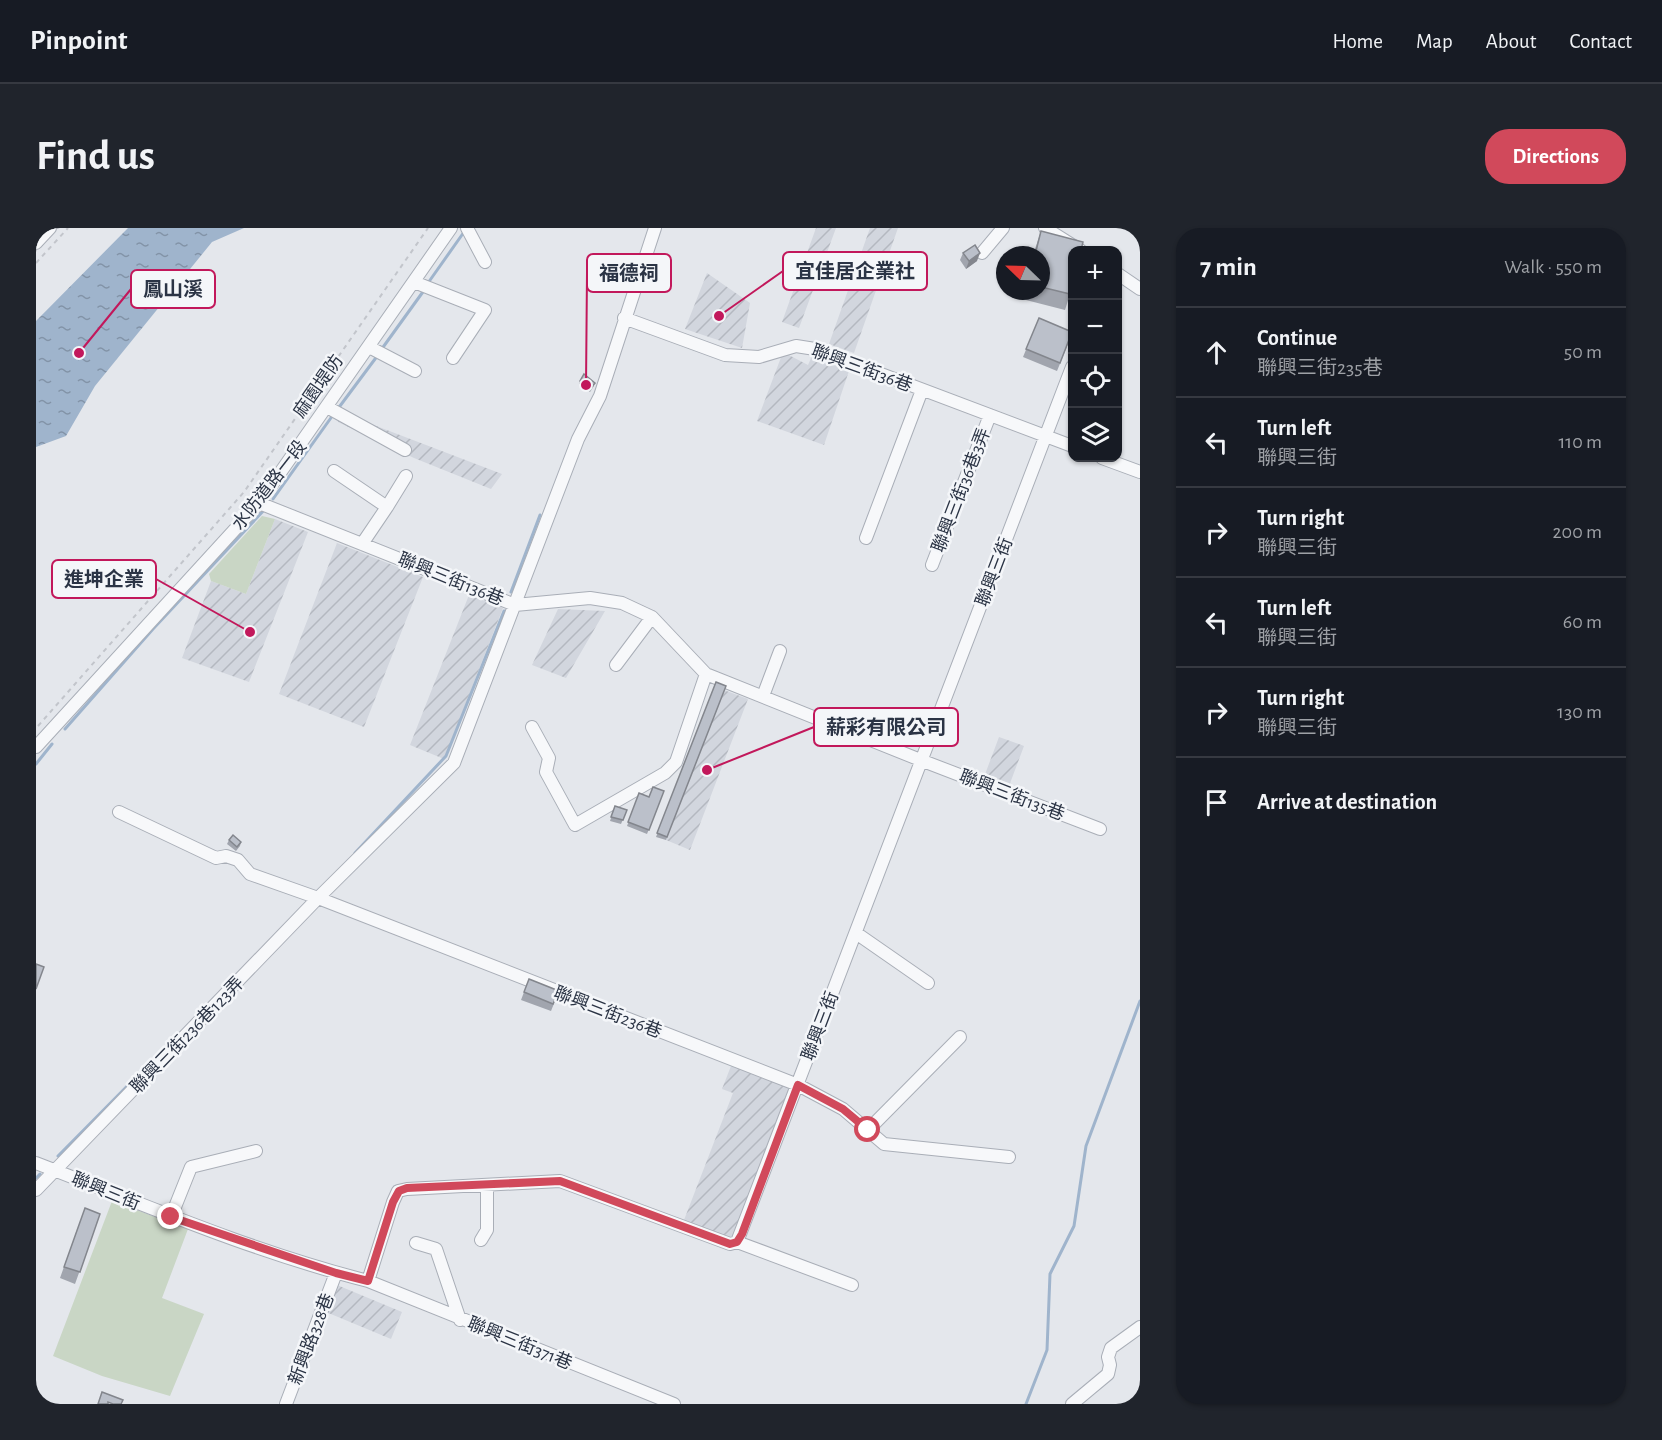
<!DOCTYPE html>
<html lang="en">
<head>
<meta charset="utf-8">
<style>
	:root { --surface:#171b24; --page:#20242c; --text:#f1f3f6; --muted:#9ea1a6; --line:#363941; --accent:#d1495b }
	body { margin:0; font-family:"Alegreya Sans","Noto Sans TC",sans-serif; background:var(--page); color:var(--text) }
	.controls { position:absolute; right:18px; top:18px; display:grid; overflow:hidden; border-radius:12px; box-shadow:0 2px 4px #0004 }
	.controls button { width:54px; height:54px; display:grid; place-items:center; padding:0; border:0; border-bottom:2px solid var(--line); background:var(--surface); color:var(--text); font:30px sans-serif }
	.compass { position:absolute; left:960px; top:18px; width:54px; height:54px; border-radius:50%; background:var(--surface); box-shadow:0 2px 4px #0004; rotate:293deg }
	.stop { position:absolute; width:18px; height:18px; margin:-14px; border:4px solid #d1495b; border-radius:50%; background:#fff }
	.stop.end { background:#d1495b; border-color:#fff; box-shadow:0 2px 6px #0008 }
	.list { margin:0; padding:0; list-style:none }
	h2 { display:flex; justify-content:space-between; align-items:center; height:78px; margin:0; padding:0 24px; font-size:26px }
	h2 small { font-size:20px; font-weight:400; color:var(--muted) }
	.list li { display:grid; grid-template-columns:39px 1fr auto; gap:18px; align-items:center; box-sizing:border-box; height:90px; padding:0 24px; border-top:2px solid var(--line) }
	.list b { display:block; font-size:22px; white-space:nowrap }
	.list p { margin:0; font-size:20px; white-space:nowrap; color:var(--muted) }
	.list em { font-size:20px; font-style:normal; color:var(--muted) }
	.icon { flex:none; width:33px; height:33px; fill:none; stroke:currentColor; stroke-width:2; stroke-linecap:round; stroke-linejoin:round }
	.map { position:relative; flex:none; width:1104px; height:1176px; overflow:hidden; border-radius:24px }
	header { display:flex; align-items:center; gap:36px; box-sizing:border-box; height:84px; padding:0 30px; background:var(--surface); border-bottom:2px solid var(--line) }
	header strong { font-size:28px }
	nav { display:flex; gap:33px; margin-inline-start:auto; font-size:21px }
	.intro { display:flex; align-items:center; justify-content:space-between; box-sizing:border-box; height:144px; padding:0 36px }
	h1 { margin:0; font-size:42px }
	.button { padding:15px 27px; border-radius:24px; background:var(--accent); color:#fff; font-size:21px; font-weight:700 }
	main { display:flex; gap:36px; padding:0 36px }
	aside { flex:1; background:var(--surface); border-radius:24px; box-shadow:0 2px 4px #0004 }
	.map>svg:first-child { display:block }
	.industrial { fill:url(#industrial-furrows) }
	.grass { fill:#c9d6c5 }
	.water { fill:url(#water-ripples) }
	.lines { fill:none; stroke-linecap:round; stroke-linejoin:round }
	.stream { stroke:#9fb4cc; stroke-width:3 }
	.minor-casing { stroke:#a9aeb7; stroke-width:14 }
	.path { stroke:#c2c5cb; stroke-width:2; stroke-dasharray:4.5 4.5; stroke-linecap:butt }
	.minor { stroke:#f7f8fa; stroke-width:12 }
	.wall { fill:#a1a5ae }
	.shaded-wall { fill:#83868d }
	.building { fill:#bbc0ca; stroke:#83868d; stroke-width:1.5 }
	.route { stroke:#d1495b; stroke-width:8 }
	.labels { text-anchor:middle; stroke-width:5; stroke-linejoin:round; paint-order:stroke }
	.street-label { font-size:18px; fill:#2b3445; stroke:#f4f6f9 }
	.leader { fill:none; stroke:#c2185b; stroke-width:2 }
	.callout-dot { fill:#c2185b; stroke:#f4f6f9; stroke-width:2 }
	.callout { fill:#f4f6f9; stroke:#c2185b; stroke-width:2 }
	.callout-label { font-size:20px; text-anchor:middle; font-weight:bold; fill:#2b3445 }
</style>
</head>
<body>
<header>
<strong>Pinpoint</strong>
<nav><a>Home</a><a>Map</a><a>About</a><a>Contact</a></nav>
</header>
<div class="intro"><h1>Find us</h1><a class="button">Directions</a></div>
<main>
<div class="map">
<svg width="1104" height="1176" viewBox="0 0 1104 1176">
	<defs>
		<pattern id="industrial-furrows" width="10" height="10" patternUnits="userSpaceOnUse" patternTransform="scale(1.5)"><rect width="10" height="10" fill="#d2d6de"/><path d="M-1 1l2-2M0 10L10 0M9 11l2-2" fill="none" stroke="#b4b8c0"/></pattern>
		<pattern id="water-ripples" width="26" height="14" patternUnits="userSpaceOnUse" patternTransform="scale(1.5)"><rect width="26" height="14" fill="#9fb4cc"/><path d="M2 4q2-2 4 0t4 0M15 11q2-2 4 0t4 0" fill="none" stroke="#8293a7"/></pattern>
	</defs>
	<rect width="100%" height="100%" fill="#e4e7ec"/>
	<path class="industrial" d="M 780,0 L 800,0 L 763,100 L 746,94 Z
		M 834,0 L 862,0 L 818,125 L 793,116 Z
		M 671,45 L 714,75 L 706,120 L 649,101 Z
		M 747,124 L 772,137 L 776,128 L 813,143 L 788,217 L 721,193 Z
		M 301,183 L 466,246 L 455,261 L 378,230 L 302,194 Z
		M 239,291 L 272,304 L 213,454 L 146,430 L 175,353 L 210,366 Z
		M 301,315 L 387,349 L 328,499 L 243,466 Z
		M 433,367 L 467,380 L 408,531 L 374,517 Z
		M 522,381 L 569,383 L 530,450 L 496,437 Z
		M 688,462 L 712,471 L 654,622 L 630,612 Z
		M 963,509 L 988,518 L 973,558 L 948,549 Z
		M 695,838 L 755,861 L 697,1011 L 648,992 L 697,865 L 686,861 Z
		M 301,1057 L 366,1084 L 355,1111 L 290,1084 Z"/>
	<path class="grass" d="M 226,288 L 239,291 L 210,366 L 175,353 L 173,346 Z
		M 76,973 L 152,1001 L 126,1070 L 168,1086 L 134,1168 L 66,1148 L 17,1128 Z"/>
	<path class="water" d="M 92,0 L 208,0 L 176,14 L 59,158 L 30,208 L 0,219 L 0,93 Z"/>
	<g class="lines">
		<path class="stream" d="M 392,55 L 428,4
			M 345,122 L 389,61
			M 301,182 L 342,127
			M 237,271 L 297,187
			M 475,364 L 504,287
			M 29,501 L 117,401 L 230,280
			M 0,536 L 16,516
			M 319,625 L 410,528 L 468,383
			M 22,928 L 116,833
			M 0,950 L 4,946
			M 990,1176 L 1011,1122 L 1014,1046 L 1038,998 L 1050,918 L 1104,773"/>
		<defs>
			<path id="minor" d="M 431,0 L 449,34
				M 1009,0 L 1044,22
				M 0,15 L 14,0
				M 946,25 L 967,0
				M 1082,46 L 1104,61
				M 378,54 L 449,82 L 417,130
				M 588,90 L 689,127 L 723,129 L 760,118 L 779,121 L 1036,218
				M 333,119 L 379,143
				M 291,179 L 369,222
				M 1066,230 L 1104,244
				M 298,243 L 351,279
				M 223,275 L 479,377 L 554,370 L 586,375 L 616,389 L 670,446 L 887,533 L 1064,601
				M 830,310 L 886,162
				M 326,316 L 351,279 L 370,248
				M 896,337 L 954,187
				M 580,437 L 616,389
				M 727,468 L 744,423
				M 496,499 L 513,530 L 510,544 L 539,597 L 629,545 L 640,534 L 670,446
				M 0,519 L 223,275 L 415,0
				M 83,584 L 180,630 L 190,628 L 202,632 L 214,646 L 282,670 L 762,857 L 807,881 L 848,916 L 973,929
				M 820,705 L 892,755
				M 832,902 L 924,809
				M 0,935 C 109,977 218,1024 332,1053 L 638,1176
				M 0,962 L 282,670 L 418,535 L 542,211 L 564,168 L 619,0
				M 135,989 L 155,939 L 220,923
				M 445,1012 L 451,1002 L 451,958
				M 701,1014 L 816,1057
				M 380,1015 L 400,1021 L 424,1092
				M 332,1053 L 357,974 L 362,963 L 371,961 L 524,953 L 694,1016 L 701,1014 L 1036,139
				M 250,1176 L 300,1045
				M 1036,1176 L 1072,1146 L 1074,1137 L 1072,1129 L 1075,1120 L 1104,1099"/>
		</defs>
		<use href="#minor" class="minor-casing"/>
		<path class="path" d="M 0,35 L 32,0
			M 2,498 L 208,264 L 392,0"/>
		<use href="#minor" class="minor"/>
	</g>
	<path class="wall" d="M 1005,3 L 1034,66 L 1029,82 L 986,71 L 988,63 L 1005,63 L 1005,27 L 997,27 Z
		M 927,25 L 941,33 L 930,41 L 924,32 Z
		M 1003,90 L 1034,111 L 1021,143 L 987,129 Z
		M 544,153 L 558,158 L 554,164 L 543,156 Z
		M 680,454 L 690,458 L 630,612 L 620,609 Z
		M 628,563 L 611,606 L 591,598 L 603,565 L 613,569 Z
		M 579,578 L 591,582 L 585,596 L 574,593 Z
		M 193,612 L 205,614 L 204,618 L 200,623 L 191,616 Z
		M 493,751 L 523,763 L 515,783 L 485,772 Z
		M 49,980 L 64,986 L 39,1056 L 24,1050 Z"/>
	<path class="shaded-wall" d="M 944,25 L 941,33 L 930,41 L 933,33 Z"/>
	<path class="building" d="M 1005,3 L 1047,14 L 1045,22 L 1036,22 L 1036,57 L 1034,66 L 1005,59 L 1005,27 L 999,27 Z
		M 939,17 L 944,25 L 933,33 L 927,25 Z
		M 1003,90 L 1036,104 L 1024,135 L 990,121 Z
		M 548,146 L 559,155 L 555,160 L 544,153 Z
		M 680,454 L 690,458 L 631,609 L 621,605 Z
		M 617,559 L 628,563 L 613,602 L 592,594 L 603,565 L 613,569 Z
		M 579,578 L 591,582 L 587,592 L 575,589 Z
		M 197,607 L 205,614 L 201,619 L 193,612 Z
		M 0,736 L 8,739 L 0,761 Z
		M 493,751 L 523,763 L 517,776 L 488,764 Z
		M 49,980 L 64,986 L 44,1044 L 28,1039 Z
		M 66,1164 L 87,1172 L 85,1176 L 77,1176 L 72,1174 L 72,1176 L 62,1176 Z"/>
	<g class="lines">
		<path class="route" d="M 135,989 L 300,1045 L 332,1053 L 357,974 L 363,963 L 371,960 L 524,953 L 694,1016 L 701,1014 L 706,1006 L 762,857 L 807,881 L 832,902"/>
	</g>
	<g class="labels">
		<g class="street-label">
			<text transform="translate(826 140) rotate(20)" y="6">聯興三街36巷</text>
			<text transform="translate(282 158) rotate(-55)" y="6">麻園堤防</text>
			<text transform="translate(233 257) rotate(-52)" y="6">水防道路一段</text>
			<text transform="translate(925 262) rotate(-69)" y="6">聯興三街36巷3弄</text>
			<text transform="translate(958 344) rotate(-69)" y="6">聯興三街</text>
			<text transform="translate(415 351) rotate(22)" y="6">聯興三街136巷</text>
			<text transform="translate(976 567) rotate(21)" y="6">聯興三街135巷</text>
			<text transform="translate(572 784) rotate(21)" y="6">聯興三街236巷</text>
			<text transform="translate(784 798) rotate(-69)" y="6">聯興三街</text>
			<text transform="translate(151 807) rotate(-46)" y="6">聯興三街236巷123弄</text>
			<text transform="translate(70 963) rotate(22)" y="6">聯興三街</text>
			<text transform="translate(275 1111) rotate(-69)" y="6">新興路328巷</text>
			<text transform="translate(484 1115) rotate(22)" y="6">聯興三街371巷</text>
		</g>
	</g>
	<path class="leader" d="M683 88L747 43M550 157L551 45M43 125L95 61M214 404L120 351M671 542L778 499"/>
	<g class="callout-dot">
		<circle cx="683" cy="88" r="6"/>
		<circle cx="550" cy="157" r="6"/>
		<circle cx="43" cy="125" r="6"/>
		<circle cx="214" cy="404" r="6"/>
		<circle cx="671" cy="542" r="6"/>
	</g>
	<g class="callout">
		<rect x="747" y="24" width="144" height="38" rx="6"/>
		<rect x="551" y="26" width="84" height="38" rx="6"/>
		<rect x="95" y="42" width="84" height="38" rx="6"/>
		<rect x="16" y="332" width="104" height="38" rx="6"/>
		<rect x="778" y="480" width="144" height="38" rx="6"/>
	</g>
	<g class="callout-label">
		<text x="819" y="50">宜佳居企業社</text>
		<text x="593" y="52">福德祠</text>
		<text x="137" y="68">鳳山溪</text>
		<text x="68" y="358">進坤企業</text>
		<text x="850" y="506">薪彩有限公司</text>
	</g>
</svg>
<div class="controls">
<button>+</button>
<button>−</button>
<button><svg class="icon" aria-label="locate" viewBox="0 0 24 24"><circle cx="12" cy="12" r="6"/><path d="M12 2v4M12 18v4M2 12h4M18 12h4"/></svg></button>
<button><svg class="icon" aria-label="layers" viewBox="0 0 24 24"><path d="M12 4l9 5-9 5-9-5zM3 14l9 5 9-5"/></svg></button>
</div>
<svg class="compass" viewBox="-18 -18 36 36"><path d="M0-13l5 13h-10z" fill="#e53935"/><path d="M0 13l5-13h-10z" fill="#9ea1a6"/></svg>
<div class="stop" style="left:832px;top:902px"></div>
<div class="stop end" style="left:135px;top:989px"></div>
</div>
<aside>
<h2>7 min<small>Walk · 550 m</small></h2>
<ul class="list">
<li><svg class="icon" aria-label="ahead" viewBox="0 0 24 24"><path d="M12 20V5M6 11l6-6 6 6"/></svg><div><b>Continue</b><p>聯興三街235巷</p></div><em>50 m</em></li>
<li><svg class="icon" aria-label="left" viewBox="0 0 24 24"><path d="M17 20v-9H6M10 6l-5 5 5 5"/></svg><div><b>Turn left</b><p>聯興三街</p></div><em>110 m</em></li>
<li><svg class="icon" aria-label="right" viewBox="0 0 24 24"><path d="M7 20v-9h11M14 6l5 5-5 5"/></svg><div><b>Turn right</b><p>聯興三街</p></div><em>200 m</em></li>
<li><svg class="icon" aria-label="left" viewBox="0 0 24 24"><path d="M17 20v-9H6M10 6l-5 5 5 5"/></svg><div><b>Turn left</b><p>聯興三街</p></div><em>60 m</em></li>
<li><svg class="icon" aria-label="right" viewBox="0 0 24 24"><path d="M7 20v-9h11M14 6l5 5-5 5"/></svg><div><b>Turn right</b><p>聯興三街</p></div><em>130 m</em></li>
<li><svg class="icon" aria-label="arrive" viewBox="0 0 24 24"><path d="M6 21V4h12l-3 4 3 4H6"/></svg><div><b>Arrive at destination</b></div></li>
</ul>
</aside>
</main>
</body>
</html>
